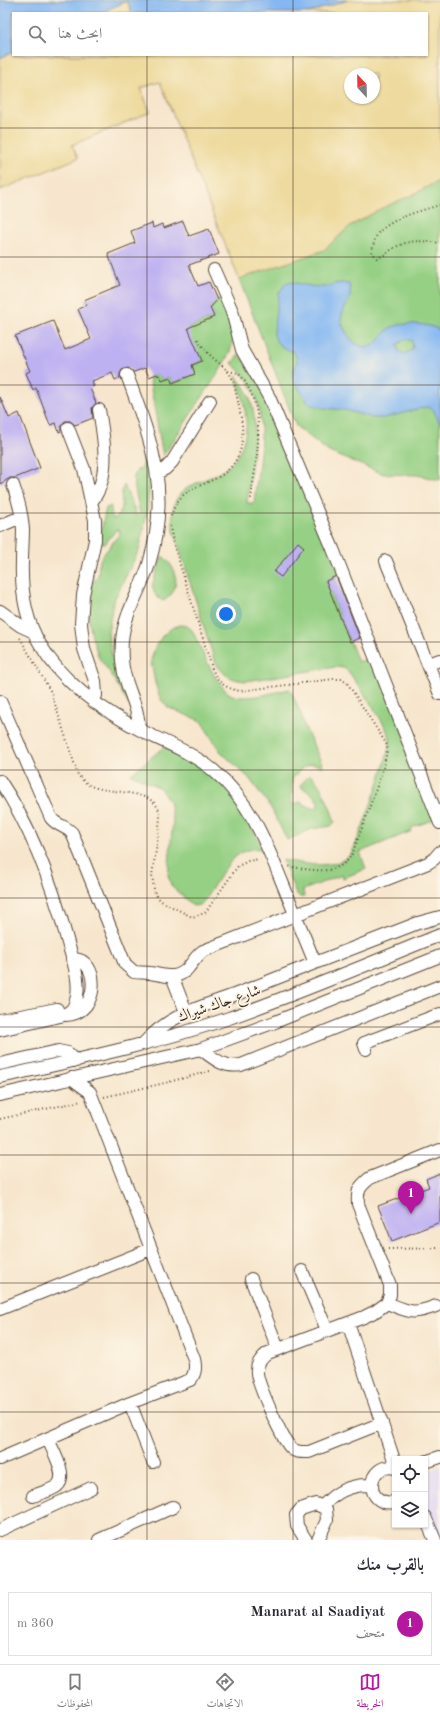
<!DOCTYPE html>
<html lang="ar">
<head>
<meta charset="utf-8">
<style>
	:root { --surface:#fff; --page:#f2f2f3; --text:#2b2b33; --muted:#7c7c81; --line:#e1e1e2; --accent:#b5179e }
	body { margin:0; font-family:"Old Standard TT",Amiri,serif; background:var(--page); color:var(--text); direction:rtl }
	.controls { position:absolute; right:12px; bottom:12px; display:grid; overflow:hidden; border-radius:0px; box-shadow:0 1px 3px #0004 }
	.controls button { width:36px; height:36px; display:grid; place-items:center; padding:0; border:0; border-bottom:1px solid var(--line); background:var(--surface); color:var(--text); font:20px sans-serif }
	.compass { position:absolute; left:344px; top:68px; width:36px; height:36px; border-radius:50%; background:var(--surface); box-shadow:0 1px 3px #0004; rotate:338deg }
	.you { position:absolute; left:226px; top:614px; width:14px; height:14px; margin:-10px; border:3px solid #fff; border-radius:50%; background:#1a73e8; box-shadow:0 0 0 6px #1a73e833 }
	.badge { display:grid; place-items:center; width:26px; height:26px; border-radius:50%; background:var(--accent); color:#fff; font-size:13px; font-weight:700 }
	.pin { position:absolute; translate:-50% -33px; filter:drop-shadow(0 1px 2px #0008) }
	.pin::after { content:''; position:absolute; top:21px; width:14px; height:12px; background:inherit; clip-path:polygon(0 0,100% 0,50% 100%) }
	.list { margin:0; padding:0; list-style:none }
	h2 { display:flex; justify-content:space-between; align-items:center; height:52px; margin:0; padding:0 16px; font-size:17px }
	h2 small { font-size:13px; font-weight:400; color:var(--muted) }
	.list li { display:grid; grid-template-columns:26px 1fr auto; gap:12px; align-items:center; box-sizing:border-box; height:64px; margin:0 8px 8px; padding:0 8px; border:1px solid var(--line); border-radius:0px }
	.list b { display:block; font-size:15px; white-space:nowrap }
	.list p { margin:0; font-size:13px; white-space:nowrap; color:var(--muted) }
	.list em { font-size:13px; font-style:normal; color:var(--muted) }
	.icon { flex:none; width:22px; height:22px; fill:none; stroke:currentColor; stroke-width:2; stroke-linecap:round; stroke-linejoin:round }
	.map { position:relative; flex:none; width:440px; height:1540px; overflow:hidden; direction:ltr }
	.search { position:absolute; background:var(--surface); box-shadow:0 1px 3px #0004; left:12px; right:12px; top:12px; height:44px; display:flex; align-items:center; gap:10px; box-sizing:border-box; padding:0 14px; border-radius:0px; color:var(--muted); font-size:15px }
	.sheet { height:124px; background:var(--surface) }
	nav { display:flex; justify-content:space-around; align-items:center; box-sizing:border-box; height:56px; border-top:1px solid var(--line); background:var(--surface); font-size:11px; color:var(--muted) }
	nav a { display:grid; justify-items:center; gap:2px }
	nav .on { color:var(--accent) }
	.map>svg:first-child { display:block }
	.built { fill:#ded5f5 }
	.green { fill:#95d084; stroke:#687d51 }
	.sand { fill:#eeda9e; stroke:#94825e; fill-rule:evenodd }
	.water { fill:#85b8f2; stroke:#607188; fill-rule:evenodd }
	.building { fill:#beb1f2 }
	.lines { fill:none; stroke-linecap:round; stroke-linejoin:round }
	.minor-casing { stroke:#574638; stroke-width:14 }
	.path { stroke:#574638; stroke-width:2; stroke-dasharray:1 3; stroke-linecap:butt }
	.minor { stroke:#fff; stroke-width:12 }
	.grid { fill:none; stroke:#3b2a1e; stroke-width:1; stroke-opacity:0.55 }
	.labels { text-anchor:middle; stroke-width:3.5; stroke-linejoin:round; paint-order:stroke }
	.street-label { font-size:15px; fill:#3b2a1e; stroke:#fcf5e5 }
</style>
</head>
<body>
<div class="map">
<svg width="440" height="1540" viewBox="0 0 440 1540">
	<rect width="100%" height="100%" fill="#fcf5e5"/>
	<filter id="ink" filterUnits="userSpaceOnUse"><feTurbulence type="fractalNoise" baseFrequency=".025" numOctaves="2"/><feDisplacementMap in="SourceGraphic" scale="8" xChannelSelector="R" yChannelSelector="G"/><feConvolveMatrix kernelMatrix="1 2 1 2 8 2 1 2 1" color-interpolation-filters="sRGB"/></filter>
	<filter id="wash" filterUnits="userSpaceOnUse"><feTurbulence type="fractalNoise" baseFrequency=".012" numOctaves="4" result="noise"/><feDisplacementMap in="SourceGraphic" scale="16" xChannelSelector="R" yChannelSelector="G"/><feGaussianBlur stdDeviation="0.9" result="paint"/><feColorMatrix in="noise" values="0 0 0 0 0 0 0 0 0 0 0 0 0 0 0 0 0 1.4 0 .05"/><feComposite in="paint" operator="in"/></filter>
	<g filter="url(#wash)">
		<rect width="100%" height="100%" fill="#f7e6cd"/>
		<path class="built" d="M 440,1466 L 440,1540 L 437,1540 L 425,1503 L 425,1473 Z"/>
		<path class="green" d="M 440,180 L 440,480 L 417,475 L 384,474 L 329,452 L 296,426 L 239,279 L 324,250 L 350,226 L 382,208 L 412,195 Z
			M 222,297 L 233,330 L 233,339 L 230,352 L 219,372 L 163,456 L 149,377 L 157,374 L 160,375 L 162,380 L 170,377 L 172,383 L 195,374 L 192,365 L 202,361 L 181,331 L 214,317 L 210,308 L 217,300 Z
			M 239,354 L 259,381 L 340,574 L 326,581 L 358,662 L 373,657 L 437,818 L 411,828 L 412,831 L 360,852 L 366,869 L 343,878 L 342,875 L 303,890 L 304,897 L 300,897 L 295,892 L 283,860 C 301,863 325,869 343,860 C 347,858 350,855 352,852 C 359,840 392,749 390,739 C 389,728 357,684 349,672 L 344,668 L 336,667 L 246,681 C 230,680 221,674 214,659 L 173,528 C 168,486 193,487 221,472 C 239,462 248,437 246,418 C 245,404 240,389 236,376 C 257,401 256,422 253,453 C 251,469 249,486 247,503 L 254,503 C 258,464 270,418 249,382 C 244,375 238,370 232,363 Z
			M 144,436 L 151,472 L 147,513 L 139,550 L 113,602 L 108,633 L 112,657 L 129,705 L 111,674 L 99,658 L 92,637 L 87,609 L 89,585 L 98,577 L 99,563 L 101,558 L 120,533 L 119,530 L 116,530 L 105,544 L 99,541 L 106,508 L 111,506 L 111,514 L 114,520 C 130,503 116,501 124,485 L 137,516 L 140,514 L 133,479 L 137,470 L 142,468 C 146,458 141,447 144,436 Z
			M 162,556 C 178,567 182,591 163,601 L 156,596 L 152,586 Z
			M 180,625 L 187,626 L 192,630 C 200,646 217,689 232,695 C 245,701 276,692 290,689 L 301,714 L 304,725 L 323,766 L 311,764 L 301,769 L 292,779 L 292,805 L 300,802 L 314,809 L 318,807 C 318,795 308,792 300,786 L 309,775 C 321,780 331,810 335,822 L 331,826 L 312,829 L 287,840 L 270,806 L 249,778 L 220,751 L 201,721 L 167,707 L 160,698 L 155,683 L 151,661 L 155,647 L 163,635 L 172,628 Z
			M 164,747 L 201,765 L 232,792 L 264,849 C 258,849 252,848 245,851 C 228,857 214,887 203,902 L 199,905 L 193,906 L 171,885 L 168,875 L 173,820 L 169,801 L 160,788 L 131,774 Z"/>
		<path class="sand" d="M 348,0 L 440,0 L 440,180 L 412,195 L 382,208 L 350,226 L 324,250 L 239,279 L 160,82 L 141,88 L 150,112 L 72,145 L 78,158 L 0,190 L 0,58 L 13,52 L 13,55 L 149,55 L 150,57 L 159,55 L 427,55 L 427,13 L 308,13 ZM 350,74 L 374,74 L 374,98 L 350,98 Z
			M 127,1 L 132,13 L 100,13 Z"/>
		<path class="water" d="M 0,0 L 348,0 L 308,13 L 132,13 L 127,1 L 100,13 L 13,13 L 13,52 L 0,58 Z
			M 291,282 C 301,284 311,287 321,287 C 331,288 334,280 349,284 C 356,301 337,311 342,324 C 348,338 361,355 377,342 C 382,338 385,330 392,327 C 405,322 428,323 440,330 L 440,424 L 433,409 L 426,407 L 384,418 L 373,418 L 345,410 L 324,408 L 309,404 L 292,378 L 293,372 L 297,362 L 296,356 L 294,352 L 282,347 L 277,342 L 274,335 L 275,316 L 279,293 L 286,283 ZM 405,339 L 412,341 L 413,349 L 404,354 L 399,351 L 397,345 Z"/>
		<g id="blocks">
			<path class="building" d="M 183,221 L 189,236 L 209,229 L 219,254 L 189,265 L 198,286 L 209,282 L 217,300 L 210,308 L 214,317 L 188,328 L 202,361 L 192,365 L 195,374 L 172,383 L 170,377 L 162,380 L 160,375 L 158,376 L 157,374 L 149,377 L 145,368 L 134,372 L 128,368 L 122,370 L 120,374 L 120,378 L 115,380 L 112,373 L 92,381 L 94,386 L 90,388 L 96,403 L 92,408 L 93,418 L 75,425 L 70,421 L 65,421 L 61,426 L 61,431 L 59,432 L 56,423 L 50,425 L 36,388 L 33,390 L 26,373 L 30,371 L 15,336 L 53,321 L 65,350 L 91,339 L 78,309 L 87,305 L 84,300 L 120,285 L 108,254 L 135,243 L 131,231 L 152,223 L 153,228 L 162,224 L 164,228 Z
				M 0,397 L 9,418 L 19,413 L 40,468 L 15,478 L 10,478 L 0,484 Z
				M 298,542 L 304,547 L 281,577 L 274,572 Z
				M 336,576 L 360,638 L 350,642 L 326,581 Z
				M 440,1173 L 440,1222 L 392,1241 L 378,1206 L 429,1187 L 426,1179 Z"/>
		</g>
	</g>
	<g filter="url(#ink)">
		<use href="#blocks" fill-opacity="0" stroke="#574638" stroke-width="1"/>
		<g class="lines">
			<defs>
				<path id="minor" d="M 214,270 L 232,311 L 242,350 L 269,397 L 333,549 L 440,823
					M 127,375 C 152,443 171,491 149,564 C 141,590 124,613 122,641 C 121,654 122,668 126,680 C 131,697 139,711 139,729
					M 68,428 L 84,469 L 95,520 L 95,540 L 83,595 L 81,624 L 84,649 L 95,681 L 96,695 L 94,702
					M 157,473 L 165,469 L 172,462 L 210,401
					M 13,485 C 18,499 22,514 23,529 C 23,540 22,551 22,562 C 21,590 25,619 40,644 C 64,686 107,714 150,735 C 172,745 193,754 213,770 C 249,800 265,840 282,882 C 293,909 304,936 315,963
					M 92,501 C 111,477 104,438 99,410
					M 0,526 L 21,517
					M 386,561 L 440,694
					M 0,611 L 21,626 L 34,632
					M 428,664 L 440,660
					M 0,701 L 51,818 C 57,826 66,826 72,833 L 125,964 L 134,972 C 139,973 144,972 150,973 C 164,975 177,981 188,968 C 194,961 196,956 203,951 L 428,863 L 434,859 L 440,852
					M 0,781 C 33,830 53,886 68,943 C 73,962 83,986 74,1006 C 72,1012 66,1014 60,1016 L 0,1030
					M 172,976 L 186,1012
					M 66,1015 C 101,1014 100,957 72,959
					M 0,1020 L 57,1009
					M 143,1044 C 172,1011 208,1006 247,990 C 304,967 361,945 418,923 L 440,917
					M 201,1049 C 214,1059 224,1068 241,1065 L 440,986
					M 366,1049 L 364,1043 L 440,1014
					M 0,1064 L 58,1051 L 68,1053 L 76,1061
					M 0,1077 C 77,1060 154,1044 229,1018 C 300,993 370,963 440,935
					M 0,1095 L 201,1049 L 275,1022 L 440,956
					M 302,1271 L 327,1330
					M 251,1279 L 278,1349
					M 387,1303 C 410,1312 412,1315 436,1306
					M 0,1309 L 151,1249
					M 348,1323 L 395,1463
					M 130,1403 L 153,1462
					M 382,1423 L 309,1452 C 303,1452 296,1453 291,1448 C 283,1441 258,1385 257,1373 C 256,1364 261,1358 268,1353 L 364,1317 L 376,1311 L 387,1303 L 390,1295 L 390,1285 L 358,1204 C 357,1190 359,1187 370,1178 L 440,1150
					M 0,1459 L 130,1403 L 190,1380 C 196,1374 196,1367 194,1359 L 90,1092 L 71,1078
					M 425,1462 L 440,1457
					M 395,1468 C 366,1461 363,1508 395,1502
					M 33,1496 C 40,1493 50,1491 57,1486 C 69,1476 52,1450 48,1439
					M 323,1506 C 336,1491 351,1484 371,1485
					M 425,1517 L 435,1540
					M 0,1530 L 91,1488
					M 99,1540 L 173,1507
					M 306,1540 L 297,1526 L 296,1515 L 301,1509 L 316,1504 L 326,1509 L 327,1520 L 318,1540"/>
			</defs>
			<use href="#minor" class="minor-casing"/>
			<path class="path" d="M 440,205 C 420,211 398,216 381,230 C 375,235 373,245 372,253 L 377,258 C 387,255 388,251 396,247 C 410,239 425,241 440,243
				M 228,371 C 231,372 235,372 237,373 C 241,375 245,381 247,385 C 267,419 255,462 251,499
				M 171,516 C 180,487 198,489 220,476 C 248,459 244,428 238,402 C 236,394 235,385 232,378 C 228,369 218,363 211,356 C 205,351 201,344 196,337
				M 170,526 L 173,542 L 212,668 C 217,682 225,688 240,691 L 333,679 L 342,679 L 348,684 L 387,745 C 390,758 359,834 353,852 C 340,878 311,870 287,866
				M 20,638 L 51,692 L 78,775 C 81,779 85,782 89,785 C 110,796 160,786 160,818 L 157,844 L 152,875 L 154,889 L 155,894 L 161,901 L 188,915 L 192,917 L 205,913 L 238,866 L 248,861 L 259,859
				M 104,1097 L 165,1083 L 210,1071
				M 0,1119 L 82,1101
				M 388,1249 L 440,1248"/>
			<use href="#minor" class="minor"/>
		</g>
	</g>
	<path class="grid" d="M 147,0 L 147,13M 293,0 L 293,13M 147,55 L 147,1540M 293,55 L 293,1540M 0,128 L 440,128M 0,257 L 440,257M 0,385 L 440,385M 0,513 L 440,513M 0,642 L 440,642M 0,770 L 440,770M 0,898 L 440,898M 0,1027 L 440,1027M 0,1155 L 440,1155M 0,1283 L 440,1283M 0,1412 L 440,1412"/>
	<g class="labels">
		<g class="street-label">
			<text transform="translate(219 1003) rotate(-19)" y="5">شارع جاك شيراك</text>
		</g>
	</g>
</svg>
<div class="controls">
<button><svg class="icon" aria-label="locate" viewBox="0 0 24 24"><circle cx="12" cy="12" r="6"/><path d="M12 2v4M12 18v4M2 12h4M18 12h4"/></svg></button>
<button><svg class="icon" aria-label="layers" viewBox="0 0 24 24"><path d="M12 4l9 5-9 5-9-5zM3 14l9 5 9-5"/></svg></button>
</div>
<svg class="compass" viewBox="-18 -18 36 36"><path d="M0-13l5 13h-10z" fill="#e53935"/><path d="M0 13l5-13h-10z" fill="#7c7c81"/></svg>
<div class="you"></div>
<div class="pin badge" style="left:411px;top:1214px">1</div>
<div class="search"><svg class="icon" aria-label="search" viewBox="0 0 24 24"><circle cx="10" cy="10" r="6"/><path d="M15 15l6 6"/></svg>ابحث هنا</div>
</div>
<section class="sheet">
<h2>بالقرب منك<small></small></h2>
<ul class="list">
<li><span class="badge">1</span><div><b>Manarat al Saadiyat</b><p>متحف</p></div><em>360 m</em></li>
</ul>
</section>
<nav>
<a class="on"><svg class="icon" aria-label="map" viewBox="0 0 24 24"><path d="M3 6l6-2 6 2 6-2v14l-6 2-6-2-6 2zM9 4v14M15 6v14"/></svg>الخريطة</a>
<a><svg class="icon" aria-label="directions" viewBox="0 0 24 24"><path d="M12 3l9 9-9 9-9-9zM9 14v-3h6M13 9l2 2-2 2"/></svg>الاتجاهات</a>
<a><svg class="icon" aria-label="saved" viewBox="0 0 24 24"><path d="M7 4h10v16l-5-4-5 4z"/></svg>المحفوظات</a>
</nav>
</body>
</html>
